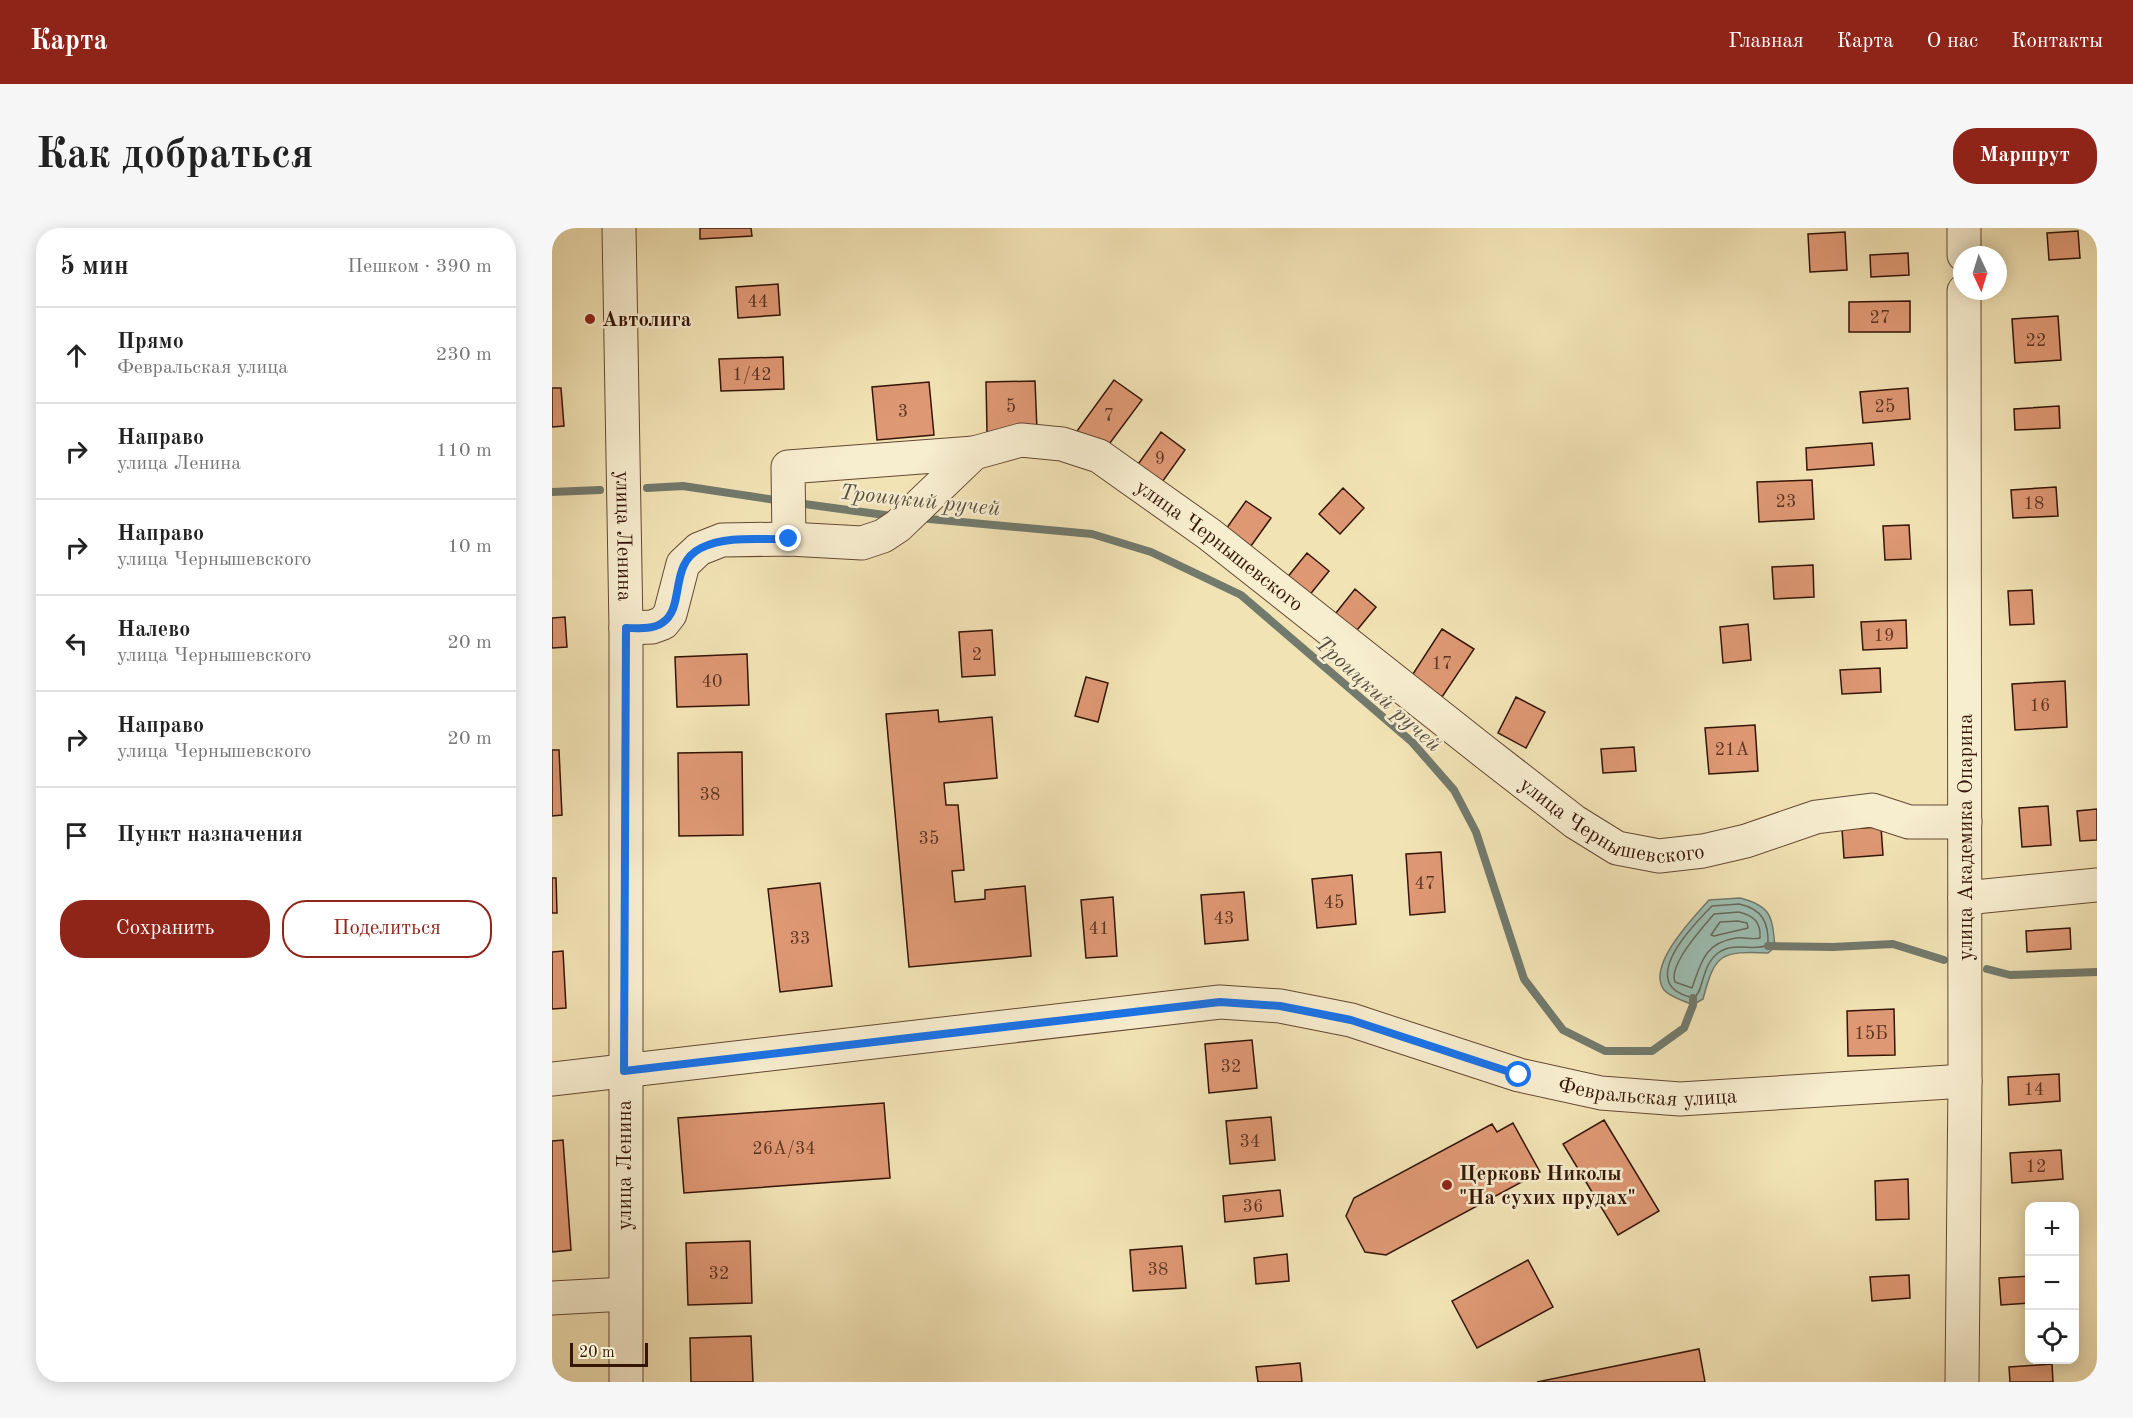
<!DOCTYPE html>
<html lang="ru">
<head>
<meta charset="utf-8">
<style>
	:root { --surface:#fff; --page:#f6f6f6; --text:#222; --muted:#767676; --line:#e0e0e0; --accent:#8f2418 }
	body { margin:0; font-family:"Old Standard TT",serif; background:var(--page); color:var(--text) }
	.controls { position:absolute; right:18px; bottom:18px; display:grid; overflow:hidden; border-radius:12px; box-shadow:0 3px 15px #0003 }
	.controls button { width:54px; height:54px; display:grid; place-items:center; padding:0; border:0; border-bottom:2px solid var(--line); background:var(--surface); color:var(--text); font:30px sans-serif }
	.compass { position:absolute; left:1401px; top:18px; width:54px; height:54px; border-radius:50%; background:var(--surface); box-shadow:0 3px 15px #0003; rotate:176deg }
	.scale { position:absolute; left:18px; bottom:15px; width:78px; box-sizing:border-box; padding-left:6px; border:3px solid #341506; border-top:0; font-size:16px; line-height:21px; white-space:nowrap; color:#341506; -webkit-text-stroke:4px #f7edcf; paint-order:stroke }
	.stop { position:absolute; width:18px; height:18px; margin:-14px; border:4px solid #1a73e8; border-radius:50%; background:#fff }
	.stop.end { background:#1a73e8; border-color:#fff; box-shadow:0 2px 6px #0008 }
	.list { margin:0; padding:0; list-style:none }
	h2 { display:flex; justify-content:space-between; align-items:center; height:78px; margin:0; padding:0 24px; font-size:26px }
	h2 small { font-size:20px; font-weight:400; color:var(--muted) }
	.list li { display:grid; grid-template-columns:39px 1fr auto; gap:18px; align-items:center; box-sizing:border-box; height:96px; padding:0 24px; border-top:2px solid var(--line) }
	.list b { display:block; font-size:22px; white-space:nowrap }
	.list p { margin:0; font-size:20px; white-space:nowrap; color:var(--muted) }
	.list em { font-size:20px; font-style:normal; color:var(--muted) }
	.actions { display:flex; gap:12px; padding:18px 24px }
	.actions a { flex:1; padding:14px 0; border:2px solid var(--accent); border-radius:24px; text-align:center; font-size:21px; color:var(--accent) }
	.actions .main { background:var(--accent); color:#fff }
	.icon { flex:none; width:33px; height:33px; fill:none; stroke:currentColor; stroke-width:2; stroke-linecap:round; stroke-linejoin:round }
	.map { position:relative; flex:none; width:1545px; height:1154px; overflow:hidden; border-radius:24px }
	header { display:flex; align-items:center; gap:36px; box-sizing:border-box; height:84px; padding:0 30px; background:var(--accent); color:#fff }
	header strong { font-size:28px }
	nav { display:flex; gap:33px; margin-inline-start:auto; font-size:21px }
	.intro { display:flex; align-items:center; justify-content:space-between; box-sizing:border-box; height:144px; padding:0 36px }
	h1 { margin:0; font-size:42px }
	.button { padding:15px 27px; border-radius:24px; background:var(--accent); color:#fff; font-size:21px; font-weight:700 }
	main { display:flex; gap:36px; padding:0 36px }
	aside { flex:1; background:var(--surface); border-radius:24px; box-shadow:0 3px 15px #0003 }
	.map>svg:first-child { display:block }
	.water { fill:#9cbdb2; stroke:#727a6d; stroke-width:1.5 }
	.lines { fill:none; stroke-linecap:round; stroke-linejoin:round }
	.shore { stroke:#68695c; stroke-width:1.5 }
	.stream { stroke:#727a6d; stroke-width:8 }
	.building { fill:#de9874; stroke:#341506; stroke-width:1.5 }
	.minor-casing { stroke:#644832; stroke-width:35 }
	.minor { stroke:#f7edcf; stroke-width:33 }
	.route { stroke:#1a73e8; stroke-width:8 }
	.poi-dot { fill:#8f2418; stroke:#f7edcf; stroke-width:2 }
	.labels { text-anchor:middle; stroke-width:5; stroke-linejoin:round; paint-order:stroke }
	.number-label { font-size:18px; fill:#5e3622 }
	.poi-label { font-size:21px; font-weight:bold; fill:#341506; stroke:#f7edcf; text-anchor:start }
	.street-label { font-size:21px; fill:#341506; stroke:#f7edcf }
	.water-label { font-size:22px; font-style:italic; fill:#585042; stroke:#f7edcf }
</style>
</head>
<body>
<header>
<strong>Карта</strong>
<nav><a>Главная</a><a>Карта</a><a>О нас</a><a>Контакты</a></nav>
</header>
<div class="intro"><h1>Как добраться</h1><a class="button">Маршрут</a></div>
<main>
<aside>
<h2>5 мин<small>Пешком · 390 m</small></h2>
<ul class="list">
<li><svg class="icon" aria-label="ahead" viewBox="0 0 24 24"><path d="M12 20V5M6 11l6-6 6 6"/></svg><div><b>Прямо</b><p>Февральская улица</p></div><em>230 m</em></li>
<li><svg class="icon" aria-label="right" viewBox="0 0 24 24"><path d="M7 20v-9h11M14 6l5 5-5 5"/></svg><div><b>Направо</b><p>улица Ленина</p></div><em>110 m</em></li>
<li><svg class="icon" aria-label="right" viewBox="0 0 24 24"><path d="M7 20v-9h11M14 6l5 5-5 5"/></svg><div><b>Направо</b><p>улица Чернышевского</p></div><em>10 m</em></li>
<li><svg class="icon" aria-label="left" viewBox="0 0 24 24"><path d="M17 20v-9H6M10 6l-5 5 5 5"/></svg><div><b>Налево</b><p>улица Чернышевского</p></div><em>20 m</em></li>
<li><svg class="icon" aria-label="right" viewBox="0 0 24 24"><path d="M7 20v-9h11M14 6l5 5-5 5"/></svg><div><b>Направо</b><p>улица Чернышевского</p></div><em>20 m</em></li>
<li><svg class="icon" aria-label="arrive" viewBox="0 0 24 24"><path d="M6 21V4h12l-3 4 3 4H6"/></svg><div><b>Пункт назначения</b></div></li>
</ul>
<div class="actions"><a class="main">Сохранить</a><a>Поделиться</a></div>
</aside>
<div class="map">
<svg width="1545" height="1154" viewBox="0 0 1545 1154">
	<rect width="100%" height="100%" fill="#f2e3b5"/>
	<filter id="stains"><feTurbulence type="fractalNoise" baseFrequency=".00333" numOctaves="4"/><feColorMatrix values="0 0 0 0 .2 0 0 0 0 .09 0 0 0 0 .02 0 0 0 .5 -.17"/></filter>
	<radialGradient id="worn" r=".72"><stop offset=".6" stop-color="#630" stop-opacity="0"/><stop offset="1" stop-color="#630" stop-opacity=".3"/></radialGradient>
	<path class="water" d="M 1188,670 C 1220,678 1220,689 1223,719 L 1216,725 C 1169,723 1163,725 1151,771 L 1141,777 C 1132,773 1118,769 1112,762 C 1094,738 1141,690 1157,672 Z"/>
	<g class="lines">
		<path class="shore" d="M 1187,676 C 1210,681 1217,694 1216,717 C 1201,724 1181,713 1166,725 C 1149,738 1152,763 1142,770 C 1083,758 1137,701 1160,678 Z
			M 1187,684 C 1202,688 1209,694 1208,710 C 1200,712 1192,709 1184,710 C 1152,715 1149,735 1140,760 L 1123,754 C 1116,737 1151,699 1162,686 Z
			M 1186,693 L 1195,695 L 1196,700 L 1162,708 L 1159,707 L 1168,694 Z"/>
		<path class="stream" d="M 95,260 L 131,258 L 230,273
			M 0,264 L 48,262
			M 245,275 L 340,288
			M 367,290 L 540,306 L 599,324 L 689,367 L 860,514 L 902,562 L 924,604 L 972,751 L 1011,802 L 1053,823 L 1100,823 L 1132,800 L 1141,777 L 1141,770
			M 1216,718 L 1281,719 L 1341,716 L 1392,732
			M 1435,741 L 1458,747 L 1545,744"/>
	</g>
	<path class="building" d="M 148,0 L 199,0 L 200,8 L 148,11 Z
		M 1526,3 L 1528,30 L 1497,32 L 1495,5 Z
		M 1293,4 L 1295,42 L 1258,44 L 1256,6 Z
		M 1356,25 L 1357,47 L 1319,49 L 1318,27 Z
		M 226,56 L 228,87 L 186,90 L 184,59 Z
		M 1358,73 L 1358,104 L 1297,104 L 1297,74 Z
		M 1506,88 L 1509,132 L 1463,135 L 1460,91 Z
		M 231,129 L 232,161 L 169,163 L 167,131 Z
		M 562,152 L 590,172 L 552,223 L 525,203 Z
		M 483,153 L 485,202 L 435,204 L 434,154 Z
		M 377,154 L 382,207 L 325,212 L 320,159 Z
		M 0,160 L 9,160 L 12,198 L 0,199 Z
		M 1356,160 L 1358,191 L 1311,195 L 1308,164 Z
		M 1507,178 L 1508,200 L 1463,202 L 1462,181 Z
		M 609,204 L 633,222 L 608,257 L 584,239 Z
		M 1320,215 L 1322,237 L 1255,242 L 1254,220 Z
		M 1260,252 L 1262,291 L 1207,294 L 1205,254 Z
		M 1504,259 L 1506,288 L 1461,290 L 1459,262 Z
		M 791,260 L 812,280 L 788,306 L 767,286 Z
		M 694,273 L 719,290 L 699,318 L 674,301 Z
		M 1357,297 L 1359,331 L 1333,332 L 1331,298 Z
		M 755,325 L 777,343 L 756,369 L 734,351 Z
		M 1261,337 L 1262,369 L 1222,371 L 1220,339 Z
		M 803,361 L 824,379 L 801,407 L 780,390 Z
		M 1480,362 L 1482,396 L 1458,397 L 1456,363 Z
		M 13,389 L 15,419 L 0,420 L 0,390 Z
		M 1354,392 L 1355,420 L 1311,422 L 1309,394 Z
		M 1196,396 L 1199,432 L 1171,435 L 1168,399 Z
		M 890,401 L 922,421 L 890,469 L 859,449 Z
		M 440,402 L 443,447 L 410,449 L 407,404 Z
		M 195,426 L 197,477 L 125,479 L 123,429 Z
		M 1328,440 L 1329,464 L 1290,466 L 1288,442 Z
		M 534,449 L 556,455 L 546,494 L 523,488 Z
		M 1513,453 L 1515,499 L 1463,502 L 1460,456 Z
		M 964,469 L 993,484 L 974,520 L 946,505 Z
		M 386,482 L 387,494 L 440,489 L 445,550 L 392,555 L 394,577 L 406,577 L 412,642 L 400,643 L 403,674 L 433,671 L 433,662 L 473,658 L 479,728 L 357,739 L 334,486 Z
		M 1203,497 L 1206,543 L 1157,546 L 1153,500 Z
		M 1082,519 L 1084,543 L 1051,545 L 1049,521 Z
		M 0,522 L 7,522 L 10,587 L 0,588 Z
		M 190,524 L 191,607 L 127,608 L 126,525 Z
		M 1496,578 L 1499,617 L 1470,619 L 1467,580 Z
		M 1545,581 L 1545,612 L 1528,613 L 1525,583 Z
		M 1329,599 L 1331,627 L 1292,630 L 1290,601 Z
		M 889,624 L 893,684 L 858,687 L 854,626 Z
		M 800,647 L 804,696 L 765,700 L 760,651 Z
		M 0,650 L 4,650 L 5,685 L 0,685 Z
		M 268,655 L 280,758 L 228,764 L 216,661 Z
		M 692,664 L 696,712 L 653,716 L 649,667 Z
		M 561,669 L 565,728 L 534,730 L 529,672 Z
		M 1518,700 L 1519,721 L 1475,724 L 1474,703 Z
		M 11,723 L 14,780 L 0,781 L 0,724 Z
		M 1342,781 L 1343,827 L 1296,828 L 1295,783 Z
		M 700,812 L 705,860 L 657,865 L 653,816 Z
		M 1507,846 L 1508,873 L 1457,877 L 1456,849 Z
		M 332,875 L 338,950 L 132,965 L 126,890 Z
		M 719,889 L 723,932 L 678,936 L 674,893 Z
		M 1052,892 L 1107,983 L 1066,1007 L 1011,916 Z
		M 961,895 L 988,944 L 834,1027 L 813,1024 L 794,988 L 802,970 L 940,896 L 945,904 Z
		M 11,912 L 19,1022 L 0,1024 L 0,913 Z
		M 1509,922 L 1511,951 L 1460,955 L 1458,925 Z
		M 1356,951 L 1357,991 L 1324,992 L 1323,953 Z
		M 728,962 L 731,988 L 673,994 L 671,968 Z
		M 198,1013 L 200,1075 L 136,1077 L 134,1015 Z
		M 630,1018 L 634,1060 L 581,1063 L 578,1022 Z
		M 735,1026 L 737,1053 L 704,1056 L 702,1030 Z
		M 976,1032 L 1001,1079 L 925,1120 L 900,1073 Z
		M 1357,1047 L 1358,1070 L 1320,1073 L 1318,1049 Z
		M 1478,1048 L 1478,1075 L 1449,1077 L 1447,1050 Z
		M 199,1108 L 201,1154 L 139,1154 L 138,1110 Z
		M 1147,1121 L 1153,1154 L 985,1154 Z
		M 748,1135 L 750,1154 L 706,1154 L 704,1139 Z
		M 1500,1136 L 1501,1154 L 1458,1154 L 1457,1139 Z"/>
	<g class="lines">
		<defs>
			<g id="minor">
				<path id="s1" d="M 67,0 L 74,400 L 74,1154"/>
				<path d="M 1412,0 L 1412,27"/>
				<path d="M 237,311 L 236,239 L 422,225"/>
				<path id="s2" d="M 74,400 L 100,399 L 111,395 L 118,386 L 131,336 L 147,321 L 170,312 L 237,311 L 310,315 L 331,308 L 346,298 L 422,225 L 469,212 L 510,216 L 547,228 L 657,306 L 934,525 L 1023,594 L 1065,620 L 1107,628 L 1151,623 L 1194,613 L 1264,589 L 1320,582 L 1357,594 L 1413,594"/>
				<path d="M 1413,670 L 1545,657"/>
				<path id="s3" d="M 0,851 L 668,774 L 728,778 L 799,792 L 967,847 L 1049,865 L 1128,871 L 1413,853"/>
				<path d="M 0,1070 L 73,1066"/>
				<path d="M 1410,1154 L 1413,853 L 1412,63"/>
			</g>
		</defs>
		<use href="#minor" class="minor-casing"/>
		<use href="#minor" class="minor"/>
	</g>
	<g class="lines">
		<path class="route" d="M 237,311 C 208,312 175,307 149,320 C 116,336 134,380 110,395 C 100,402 85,400 74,400 L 72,843 L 668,774 L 728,778 L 799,792 L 967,847"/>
	</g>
	<g class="poi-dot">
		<circle cx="38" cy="91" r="6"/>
		<circle cx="895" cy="957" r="6"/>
	</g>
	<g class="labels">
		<g class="number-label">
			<text x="206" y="79">44</text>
			<text x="1328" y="95">27</text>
			<text x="1484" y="118">22</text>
			<text x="200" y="152">1/42</text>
			<text x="459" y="184">5</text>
			<text x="1333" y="184">25</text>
			<text x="351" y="189">3</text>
			<text x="557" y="193">7</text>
			<text x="608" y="236">9</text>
			<text x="1234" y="279">23</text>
			<text x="1482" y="281">18</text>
			<text x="1332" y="413">19</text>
			<text x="425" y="432">2</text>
			<text x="890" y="441">17</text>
			<text x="160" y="459">40</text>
			<text x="1488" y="483">16</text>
			<text x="1180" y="527">21А</text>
			<text x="158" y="572">38</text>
			<text x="377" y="616">35</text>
			<text x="873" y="661">47</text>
			<text x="782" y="680">45</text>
			<text x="672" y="696">43</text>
			<text x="547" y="706">41</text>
			<text x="248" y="716">33</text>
			<text x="1319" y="811">15Б</text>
			<text x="679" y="844">32</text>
			<text x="1482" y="867">14</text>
			<text x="698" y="919">34</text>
			<text x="232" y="926">26А/34</text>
			<text x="1484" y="944">12</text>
			<text x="701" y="984">36</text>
			<text x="606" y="1047">38</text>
			<text x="167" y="1051">32</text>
		</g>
		<g class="poi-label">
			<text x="50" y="98">Автолига</text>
			<text x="907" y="952">Церковь Николы<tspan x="907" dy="24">"На сухих прудах"</tspan></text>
		</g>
		<g class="street-label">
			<text dy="7" stroke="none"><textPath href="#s1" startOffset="308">улица Ленина</textPath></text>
			<text dy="7" stroke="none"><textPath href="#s2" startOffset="712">улица Чернышевского</textPath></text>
			<text dy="7" stroke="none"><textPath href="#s2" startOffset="1198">улица Чернышевского</textPath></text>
			<text transform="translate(1413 609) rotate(-90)" y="7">улица Академика Опарина</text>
			<text dy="7" stroke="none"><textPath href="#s3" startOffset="1112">Февральская улица</textPath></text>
			<text transform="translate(72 937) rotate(-90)" y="7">улица Ленина</text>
		</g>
		<g class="water-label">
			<text transform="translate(368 271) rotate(6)" y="8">Троицкий ручей</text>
			<text transform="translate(827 465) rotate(42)" y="8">Троицкий ручей</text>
		</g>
	</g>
	<rect width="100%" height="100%" filter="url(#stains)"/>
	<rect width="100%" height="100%" fill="url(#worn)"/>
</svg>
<div class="controls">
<button>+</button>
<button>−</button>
<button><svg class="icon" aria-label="locate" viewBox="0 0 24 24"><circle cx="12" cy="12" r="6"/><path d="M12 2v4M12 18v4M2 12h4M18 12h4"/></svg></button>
</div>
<svg class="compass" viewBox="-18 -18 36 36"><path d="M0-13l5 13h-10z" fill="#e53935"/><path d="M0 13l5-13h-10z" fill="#767676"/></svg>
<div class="scale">20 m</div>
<div class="stop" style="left:967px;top:847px"></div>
<div class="stop end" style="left:237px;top:311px"></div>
</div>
</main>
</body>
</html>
